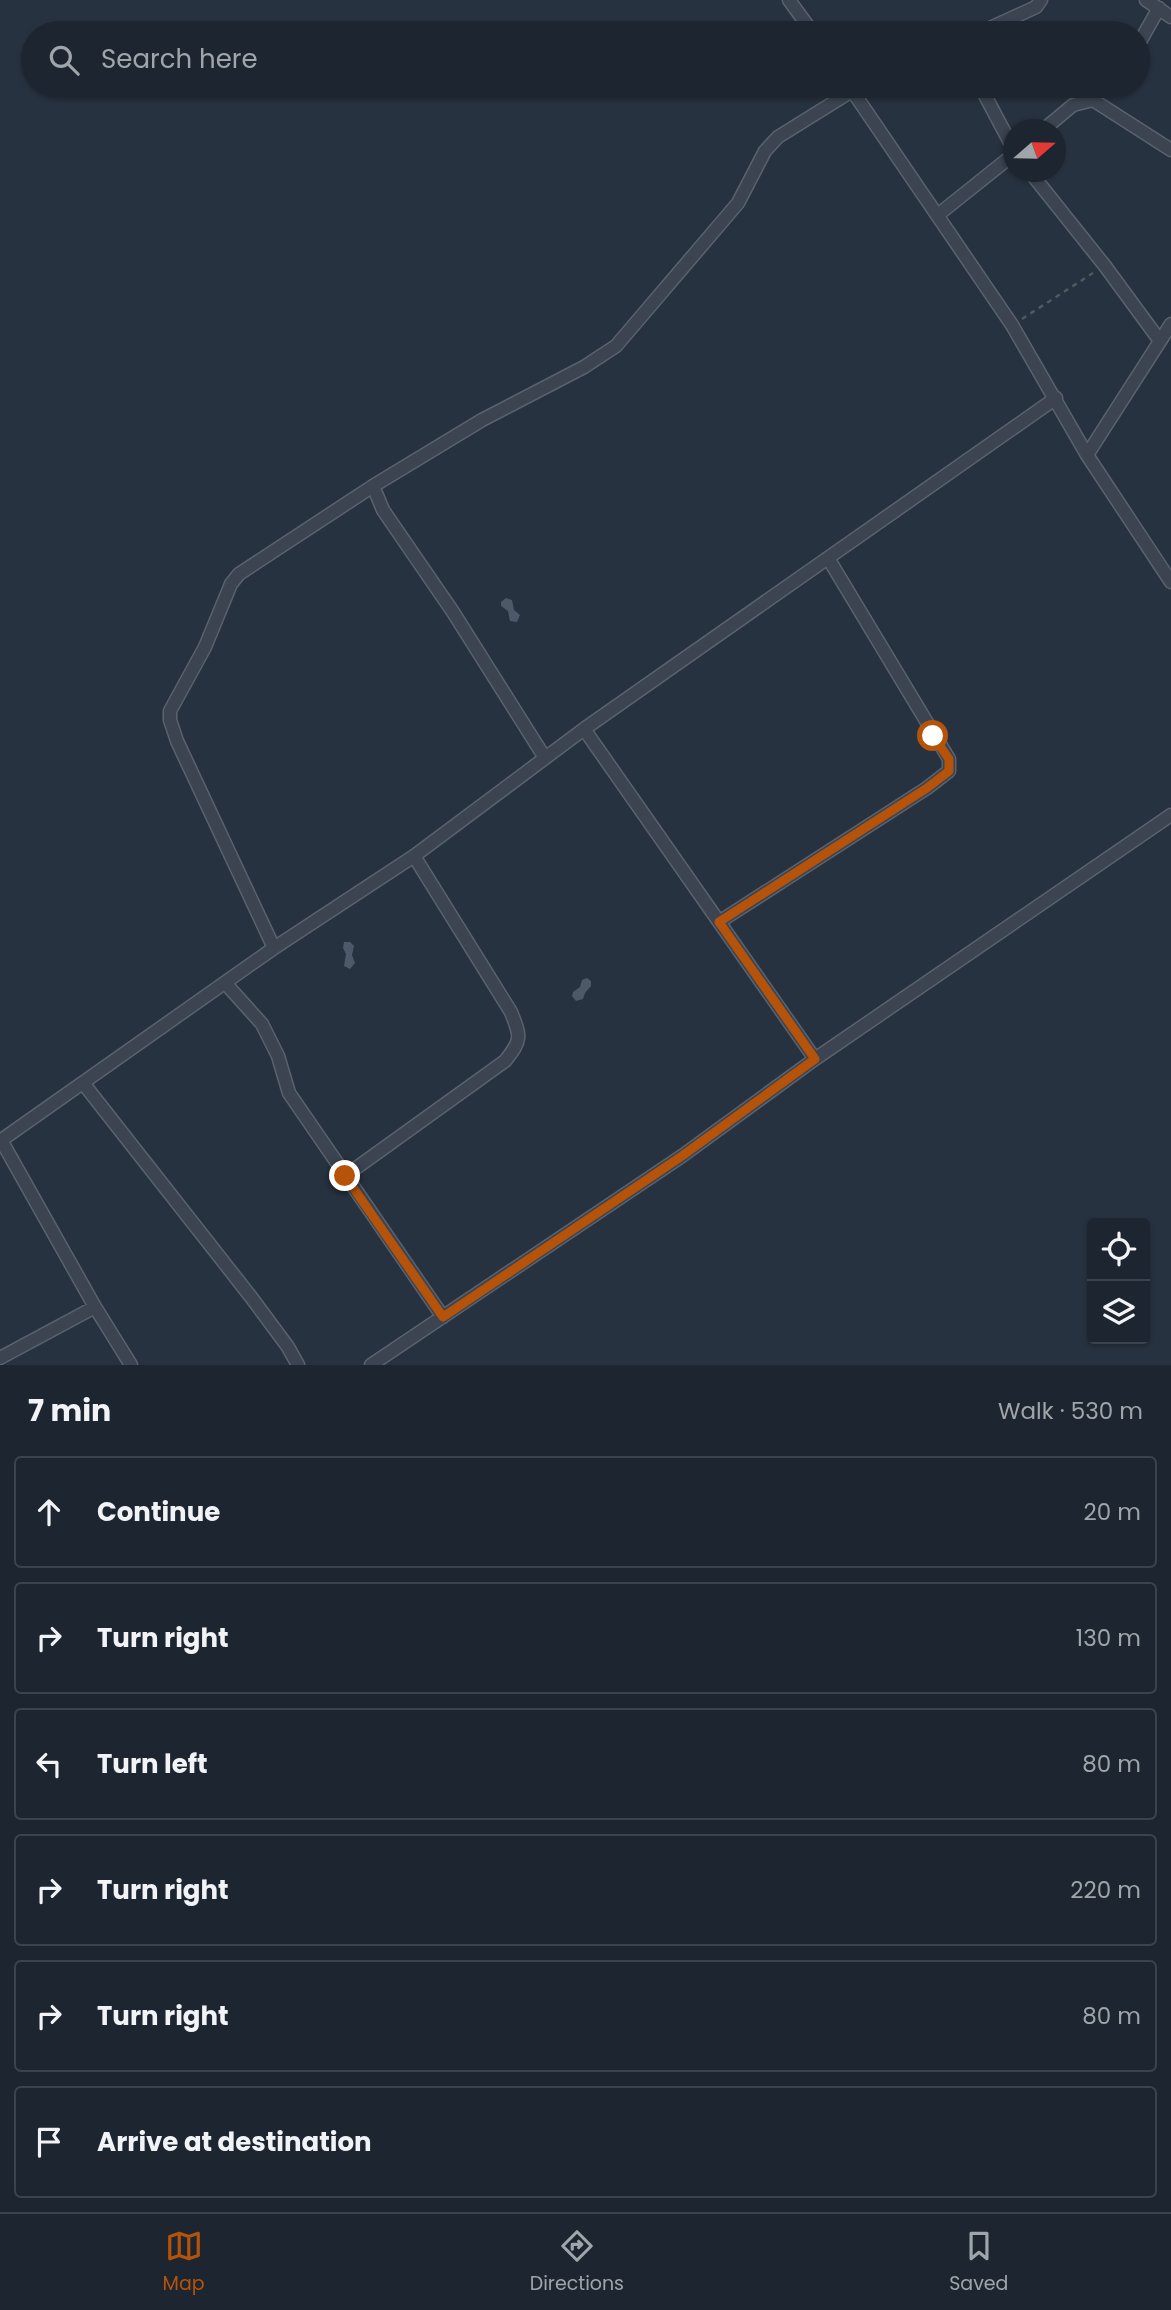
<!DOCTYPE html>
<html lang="en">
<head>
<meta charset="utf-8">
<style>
	:root { --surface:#1d2630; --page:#2a323c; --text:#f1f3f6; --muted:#a0a5ab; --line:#3b434c; --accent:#b45309 }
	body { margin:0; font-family:Poppins,sans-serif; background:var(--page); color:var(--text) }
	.controls { position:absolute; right:21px; bottom:21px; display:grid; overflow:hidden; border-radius:7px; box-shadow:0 2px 5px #0004 }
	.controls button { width:63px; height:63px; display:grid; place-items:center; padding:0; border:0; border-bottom:2px solid var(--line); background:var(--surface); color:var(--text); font:35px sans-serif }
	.compass { position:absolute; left:1003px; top:119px; width:63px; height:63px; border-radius:50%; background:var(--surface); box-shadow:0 2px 5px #0004; rotate:70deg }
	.stop { position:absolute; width:21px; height:21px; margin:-16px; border:5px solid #b45309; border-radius:50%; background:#fff }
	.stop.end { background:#b45309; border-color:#fff; box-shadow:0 2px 7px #0008 }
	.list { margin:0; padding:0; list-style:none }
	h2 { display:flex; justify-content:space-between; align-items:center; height:91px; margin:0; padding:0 28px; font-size:30px }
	h2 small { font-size:23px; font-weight:400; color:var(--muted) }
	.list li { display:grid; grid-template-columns:46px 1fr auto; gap:21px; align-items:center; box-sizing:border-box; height:112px; margin:0 14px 14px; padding:0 14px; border:2px solid var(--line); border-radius:7px }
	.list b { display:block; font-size:26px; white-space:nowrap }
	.list em { font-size:23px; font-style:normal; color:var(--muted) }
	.icon { flex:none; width:38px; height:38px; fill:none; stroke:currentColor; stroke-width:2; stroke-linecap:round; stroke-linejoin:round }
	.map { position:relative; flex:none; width:1171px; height:1365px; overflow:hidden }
	.search { position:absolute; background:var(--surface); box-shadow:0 2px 5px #0004; left:21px; right:21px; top:21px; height:77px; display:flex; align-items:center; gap:18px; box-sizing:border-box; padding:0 24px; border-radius:38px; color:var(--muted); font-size:26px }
	.sheet { height:847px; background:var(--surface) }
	nav { display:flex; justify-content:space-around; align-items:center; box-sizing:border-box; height:98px; border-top:2px solid var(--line); background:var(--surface); font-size:19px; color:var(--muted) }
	nav a { display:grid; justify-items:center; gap:4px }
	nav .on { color:var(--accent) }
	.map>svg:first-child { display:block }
	.building { fill:#4d5968 }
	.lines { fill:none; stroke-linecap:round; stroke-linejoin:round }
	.street-casing { stroke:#59626d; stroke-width:15 }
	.path { stroke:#495d5f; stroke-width:2.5; stroke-dasharray:5 5; stroke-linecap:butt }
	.street { stroke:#3b4450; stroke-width:12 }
	.route { stroke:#b45309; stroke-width:9 }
</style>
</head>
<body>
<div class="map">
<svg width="1171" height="1365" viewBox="0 0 1171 1365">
	<rect width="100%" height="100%" fill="#273240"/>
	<path class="building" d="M 506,598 L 512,600 L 514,610 L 520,615 L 517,622 L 510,621 L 508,611 L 501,606 L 501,602 Z
		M 344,942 L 350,942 L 354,946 L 352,955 L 355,963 L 350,969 L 344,966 L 346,954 L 343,948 Z
		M 587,978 L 591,981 L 591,986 L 585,993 L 583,999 L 576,1001 L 572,996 L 573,992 L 580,987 L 582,980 Z"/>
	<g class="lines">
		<defs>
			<path id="street" d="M 789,0 L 813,33
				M 1146,0 L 1171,17
				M 979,33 L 1036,7 L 1041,0
				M 1138,45 L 1159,8
				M 849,86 L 1012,325 L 1087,455 L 1171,582
				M 980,86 L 1014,150
				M 1086,101 L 1102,86
				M 1043,130 L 1073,105 L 1093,100 L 1171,150
				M 1030,172 L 1105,266 L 1160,341
				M 939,214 L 1014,154
				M 1087,455 L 1171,324
				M 373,486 L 383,510 L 453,612 L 545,758
				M 584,729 L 815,1059
				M 719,922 L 927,788 L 949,771 L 949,759 L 828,558
				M 274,948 L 177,741 L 170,720 L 170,711 L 205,647 L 231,584 L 239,574 L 373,486 L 482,420 L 584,367 L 616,346 L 738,203 L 765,151 L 778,137 L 860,86
				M 226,984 L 262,1024 L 278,1056 L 289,1093 L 443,1317
				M 83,1083 L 251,1297 L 288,1347 L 298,1365
				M 1,1140 L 95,1307 L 131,1365
				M 0,1141 L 274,948 L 414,856 L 584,729 L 1056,398
				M 345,1176 L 505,1061 C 522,1040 521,1037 511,1012 L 414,856
				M 0,1358 L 95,1307
				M 371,1365 L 682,1156 L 815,1059 L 1171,815"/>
		</defs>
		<use href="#street" class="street-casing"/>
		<path class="path" d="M 1022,319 L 1093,273"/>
		<use href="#street" class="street"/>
	</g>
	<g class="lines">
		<path class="route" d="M 345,1176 L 443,1317 L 682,1156 L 815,1059 L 719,922 L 927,788 L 949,771 L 949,759 L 933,736"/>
	</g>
</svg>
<div class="controls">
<button><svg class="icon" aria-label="locate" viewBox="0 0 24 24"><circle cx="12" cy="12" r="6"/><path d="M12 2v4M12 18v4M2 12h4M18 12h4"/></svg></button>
<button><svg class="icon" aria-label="layers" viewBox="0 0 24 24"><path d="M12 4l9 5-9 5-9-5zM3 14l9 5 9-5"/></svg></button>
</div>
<svg class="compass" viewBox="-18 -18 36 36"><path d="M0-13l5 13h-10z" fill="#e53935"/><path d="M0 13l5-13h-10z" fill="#a0a5ab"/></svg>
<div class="stop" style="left:933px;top:736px"></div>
<div class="stop end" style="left:345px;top:1176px"></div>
<div class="search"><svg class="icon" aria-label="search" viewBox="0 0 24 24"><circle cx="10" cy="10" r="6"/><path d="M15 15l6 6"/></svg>Search here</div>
</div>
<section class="sheet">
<h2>7 min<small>Walk · 530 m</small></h2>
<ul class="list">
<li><svg class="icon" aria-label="ahead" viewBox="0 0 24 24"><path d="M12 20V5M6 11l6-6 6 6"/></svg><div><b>Continue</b></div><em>20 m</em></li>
<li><svg class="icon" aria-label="right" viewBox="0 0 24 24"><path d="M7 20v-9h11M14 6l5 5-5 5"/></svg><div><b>Turn right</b></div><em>130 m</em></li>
<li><svg class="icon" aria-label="left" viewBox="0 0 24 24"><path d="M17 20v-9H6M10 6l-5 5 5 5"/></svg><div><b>Turn left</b></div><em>80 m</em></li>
<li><svg class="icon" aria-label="right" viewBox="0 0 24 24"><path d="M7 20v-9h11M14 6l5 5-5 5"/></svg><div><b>Turn right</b></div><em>220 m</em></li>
<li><svg class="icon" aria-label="right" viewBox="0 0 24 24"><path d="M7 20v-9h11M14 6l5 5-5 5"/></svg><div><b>Turn right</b></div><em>80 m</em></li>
<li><svg class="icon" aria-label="arrive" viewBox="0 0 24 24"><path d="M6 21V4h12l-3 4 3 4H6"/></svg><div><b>Arrive at destination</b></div></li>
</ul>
</section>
<nav>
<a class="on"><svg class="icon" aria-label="map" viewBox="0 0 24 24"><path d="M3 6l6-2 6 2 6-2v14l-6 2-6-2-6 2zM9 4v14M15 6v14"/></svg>Map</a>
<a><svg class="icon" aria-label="directions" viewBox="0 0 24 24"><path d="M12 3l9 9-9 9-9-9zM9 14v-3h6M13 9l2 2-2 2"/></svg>Directions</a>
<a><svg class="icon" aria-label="saved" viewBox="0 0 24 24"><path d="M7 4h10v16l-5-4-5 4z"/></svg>Saved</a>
</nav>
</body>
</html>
